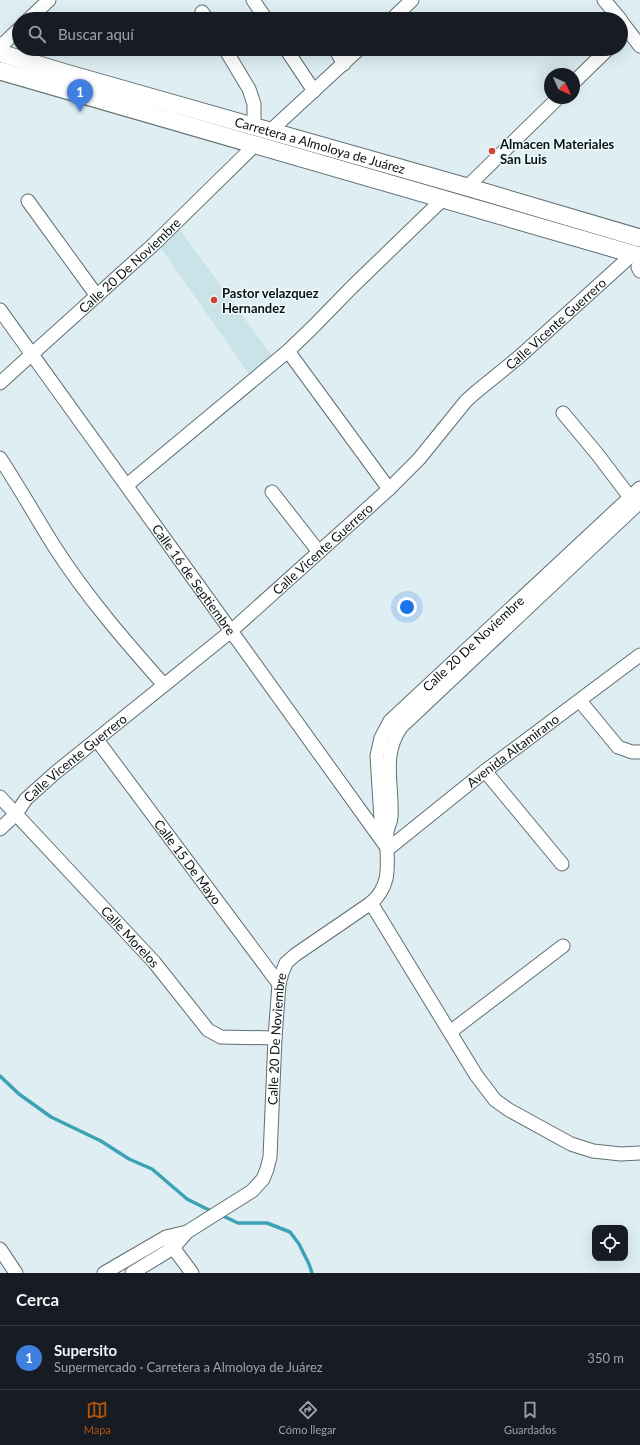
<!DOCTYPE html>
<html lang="es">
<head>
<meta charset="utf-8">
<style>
	:root { --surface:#171b24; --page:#20242c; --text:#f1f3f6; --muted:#9ea1a6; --line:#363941; --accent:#b45309 }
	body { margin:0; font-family:Lato,sans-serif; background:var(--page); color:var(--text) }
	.controls { position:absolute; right:12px; bottom:12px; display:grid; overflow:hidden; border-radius:8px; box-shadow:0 4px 16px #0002 }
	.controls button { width:36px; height:36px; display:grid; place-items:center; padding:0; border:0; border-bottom:1px solid var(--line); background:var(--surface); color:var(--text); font:20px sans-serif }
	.compass { position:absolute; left:544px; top:68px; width:36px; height:36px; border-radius:50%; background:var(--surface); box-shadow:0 4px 16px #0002; rotate:135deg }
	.you { position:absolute; left:407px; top:607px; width:14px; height:14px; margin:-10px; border:3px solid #fff; border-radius:50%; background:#1a73e8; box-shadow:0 0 0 6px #1a73e833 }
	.badge { display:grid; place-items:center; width:26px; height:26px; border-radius:50%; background:var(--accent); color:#fff; font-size:13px; font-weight:700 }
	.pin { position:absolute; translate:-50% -33px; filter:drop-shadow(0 1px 2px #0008) }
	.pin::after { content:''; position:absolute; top:21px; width:14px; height:12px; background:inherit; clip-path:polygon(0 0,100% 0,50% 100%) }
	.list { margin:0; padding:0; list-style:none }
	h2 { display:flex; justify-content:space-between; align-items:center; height:52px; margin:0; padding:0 16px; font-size:17px }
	h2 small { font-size:13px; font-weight:400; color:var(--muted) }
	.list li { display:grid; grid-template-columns:26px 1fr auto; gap:12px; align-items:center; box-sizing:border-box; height:64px; padding:0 16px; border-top:1px solid var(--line) }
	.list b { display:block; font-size:15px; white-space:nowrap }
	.list p { margin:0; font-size:13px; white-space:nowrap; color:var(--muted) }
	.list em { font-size:13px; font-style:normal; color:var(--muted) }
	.icon { flex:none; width:22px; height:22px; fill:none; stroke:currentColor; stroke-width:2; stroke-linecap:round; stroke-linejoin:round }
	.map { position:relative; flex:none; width:640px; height:1273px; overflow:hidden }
	.search { position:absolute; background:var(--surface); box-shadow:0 4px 16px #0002; left:12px; right:12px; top:12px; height:44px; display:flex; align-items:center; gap:10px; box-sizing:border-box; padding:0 14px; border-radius:22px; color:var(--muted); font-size:15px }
	.sheet { height:116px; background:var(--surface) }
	nav { display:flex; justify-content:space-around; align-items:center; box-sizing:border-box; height:56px; border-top:1px solid var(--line); background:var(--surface); font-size:11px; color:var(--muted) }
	nav a { display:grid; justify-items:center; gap:2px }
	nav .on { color:var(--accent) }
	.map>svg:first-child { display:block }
	.built { fill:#c9e3e9 }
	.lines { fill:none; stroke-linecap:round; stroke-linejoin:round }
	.stream { stroke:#3da2b5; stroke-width:3.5 }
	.minor-casing { stroke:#606f72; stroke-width:15 }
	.major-casing { stroke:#606f72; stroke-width:19 }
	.minor { stroke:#fff; stroke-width:13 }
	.major { stroke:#fff; stroke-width:17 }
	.poi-dot { fill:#d0442d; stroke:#edfbfe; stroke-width:1.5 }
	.labels { text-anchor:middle; stroke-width:3; stroke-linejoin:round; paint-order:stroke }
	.poi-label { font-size:13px; font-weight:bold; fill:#0a1011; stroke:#edfbfe; text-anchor:start }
	.street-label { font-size:13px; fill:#0a1011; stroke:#edfbfe }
</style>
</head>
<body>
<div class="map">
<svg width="640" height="1273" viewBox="0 0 640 1273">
	<rect width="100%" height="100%" fill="#deeef2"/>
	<path class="built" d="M 177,226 L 272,356 L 250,375 L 158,244 Z"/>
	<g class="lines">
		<path class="stream" d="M 0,1076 L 19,1094 L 51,1117 L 101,1141 L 129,1159 L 152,1169 L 187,1199 L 213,1212
			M 221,1215 L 238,1223 L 267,1223 L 290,1232 L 299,1244 L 309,1264 L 312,1273"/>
		<defs>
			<g id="minor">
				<path d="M 253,0 L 266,19"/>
				<path d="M 604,0 L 620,19"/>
				<path d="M 202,12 L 207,19"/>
				<path d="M 29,19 L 49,0"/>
				<path d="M 392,19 L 412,0"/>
				<path d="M 621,21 L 640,46"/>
				<path d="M 0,47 L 19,29"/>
				<path d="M 225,49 L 249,89 L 254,104 L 254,127"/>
				<path d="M 286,49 L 314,91"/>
				<path d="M 335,49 L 344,64"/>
				<path d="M 574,82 L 608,49"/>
				<path d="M 269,132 L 359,49"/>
				<path d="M 467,187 L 558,98"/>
				<path d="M 28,201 L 97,296"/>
				<path d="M 640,262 L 638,267 L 640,271"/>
				<path id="s1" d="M 0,310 C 130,489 258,670 388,849 L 485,771 L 640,655"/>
				<path d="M 288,351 L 389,489"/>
				<path id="s2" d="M 0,383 L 154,244 L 256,144"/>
				<path d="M 563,413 L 598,455 L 635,504"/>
				<path d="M 0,458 C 19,487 36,517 54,546 C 86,596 125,641 164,685"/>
				<path d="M 127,485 L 288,351 L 312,328 L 352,287 L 443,199"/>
				<path d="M 272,492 L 319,552"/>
				<path d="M 580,701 L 618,747 L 632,752 L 640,752"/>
				<path id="s3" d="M 97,740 L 279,984"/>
				<path d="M 485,771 L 562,864"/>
				<path id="s4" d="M 0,797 L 154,962 L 208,1030 L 221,1037 L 275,1038"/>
				<path id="s5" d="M 0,829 L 16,814 L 26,799 L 55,773 L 230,632 L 389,489 L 419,459 L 466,401 L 476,392 L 519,357 L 633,254"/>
				<path id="s6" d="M 387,830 L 381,819 L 377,756 L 381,738 L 390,721 L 640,488"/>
				<path d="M 371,903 L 476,1075 L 495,1100 L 509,1110 L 571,1144 L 593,1151 L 621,1154 L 640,1153"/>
				<path d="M 450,1032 L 563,946"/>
				<path d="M 169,1242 L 192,1273"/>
				<path d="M 0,1249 L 16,1273"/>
				<path d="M 104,1273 L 166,1237 L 187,1232"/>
				<path id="s7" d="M 132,1273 L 173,1248 L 187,1232 L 252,1191 L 263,1179 L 267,1169 L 270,1157 L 275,1038 L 279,984 L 282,973 L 286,963 L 295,955 L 371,903 C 395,882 385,859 387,831 C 388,826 391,822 391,817 C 393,785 381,756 401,727 L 640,502"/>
			</g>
			<g id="major">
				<path id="s8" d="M 0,53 L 62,72 L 467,187 L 640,238"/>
				<path d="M 0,71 L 640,256"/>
			</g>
		</defs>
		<use href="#minor" class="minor-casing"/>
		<use href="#major" class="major-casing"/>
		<use href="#minor" class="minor"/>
		<use href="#major" class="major"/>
	</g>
	<g class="poi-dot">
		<circle cx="492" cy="151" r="4"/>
		<circle cx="214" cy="300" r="4"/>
	</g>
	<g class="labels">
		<g class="poi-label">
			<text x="500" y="149">Almacen Materiales<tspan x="500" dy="15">San Luis</tspan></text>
			<text x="222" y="298">Pastor velazquez<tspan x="222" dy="15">Hernandez</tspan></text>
		</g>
		<g class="street-label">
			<text dy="5" stroke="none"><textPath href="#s8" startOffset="333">Carretera a Almoloya de Juárez</textPath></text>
			<text dy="5" stroke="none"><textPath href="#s2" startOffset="175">Calle 20 De Noviembre</textPath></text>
			<text dy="5" stroke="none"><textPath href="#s5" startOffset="753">Calle Vicente Guerrero</textPath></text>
			<text dy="5" stroke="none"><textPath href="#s5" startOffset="428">Calle Vicente Guerrero</textPath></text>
			<text dy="5" stroke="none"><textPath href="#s1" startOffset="332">Calle 16 de Septiembre</textPath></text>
			<text dy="5" stroke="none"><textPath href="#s6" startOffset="227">Calle 20 De Noviembre</textPath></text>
			<text dy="5" stroke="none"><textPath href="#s1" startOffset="823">Avenida Altamirano</textPath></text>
			<text dy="5" stroke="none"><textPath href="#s5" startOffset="104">Calle Vicente Guerrero</textPath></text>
			<text dy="5" stroke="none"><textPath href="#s3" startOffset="152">Calle 15 De Mayo</textPath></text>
			<text dy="5" stroke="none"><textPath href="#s4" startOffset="191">Calle Morelos</textPath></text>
			<text dy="5" stroke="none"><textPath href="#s7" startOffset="304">Calle 20 De Noviembre</textPath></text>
		</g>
	</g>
</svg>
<div class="controls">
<button><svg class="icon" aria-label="locate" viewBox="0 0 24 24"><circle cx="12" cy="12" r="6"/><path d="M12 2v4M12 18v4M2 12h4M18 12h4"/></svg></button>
</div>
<svg class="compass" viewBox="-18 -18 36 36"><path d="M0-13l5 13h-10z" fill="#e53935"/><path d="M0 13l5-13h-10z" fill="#9ea1a6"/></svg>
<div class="you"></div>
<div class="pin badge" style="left:80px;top:112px;background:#3f7fe0">1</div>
<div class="search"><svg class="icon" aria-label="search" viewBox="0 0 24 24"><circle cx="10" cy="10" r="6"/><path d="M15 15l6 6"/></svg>Buscar aquí</div>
</div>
<section class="sheet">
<h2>Cerca<small></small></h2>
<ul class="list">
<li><span class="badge" style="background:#3f7fe0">1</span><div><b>Supersito</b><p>Supermercado · Carretera a Almoloya de Juárez</p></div><em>350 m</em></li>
</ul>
</section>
<nav>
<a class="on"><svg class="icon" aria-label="map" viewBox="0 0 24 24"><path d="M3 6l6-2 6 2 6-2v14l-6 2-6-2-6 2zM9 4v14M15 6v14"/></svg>Mapa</a>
<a><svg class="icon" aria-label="directions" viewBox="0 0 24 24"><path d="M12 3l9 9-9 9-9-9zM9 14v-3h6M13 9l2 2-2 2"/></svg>Cómo llegar</a>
<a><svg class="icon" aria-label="saved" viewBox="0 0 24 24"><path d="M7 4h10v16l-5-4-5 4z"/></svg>Guardados</a>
</nav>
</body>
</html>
